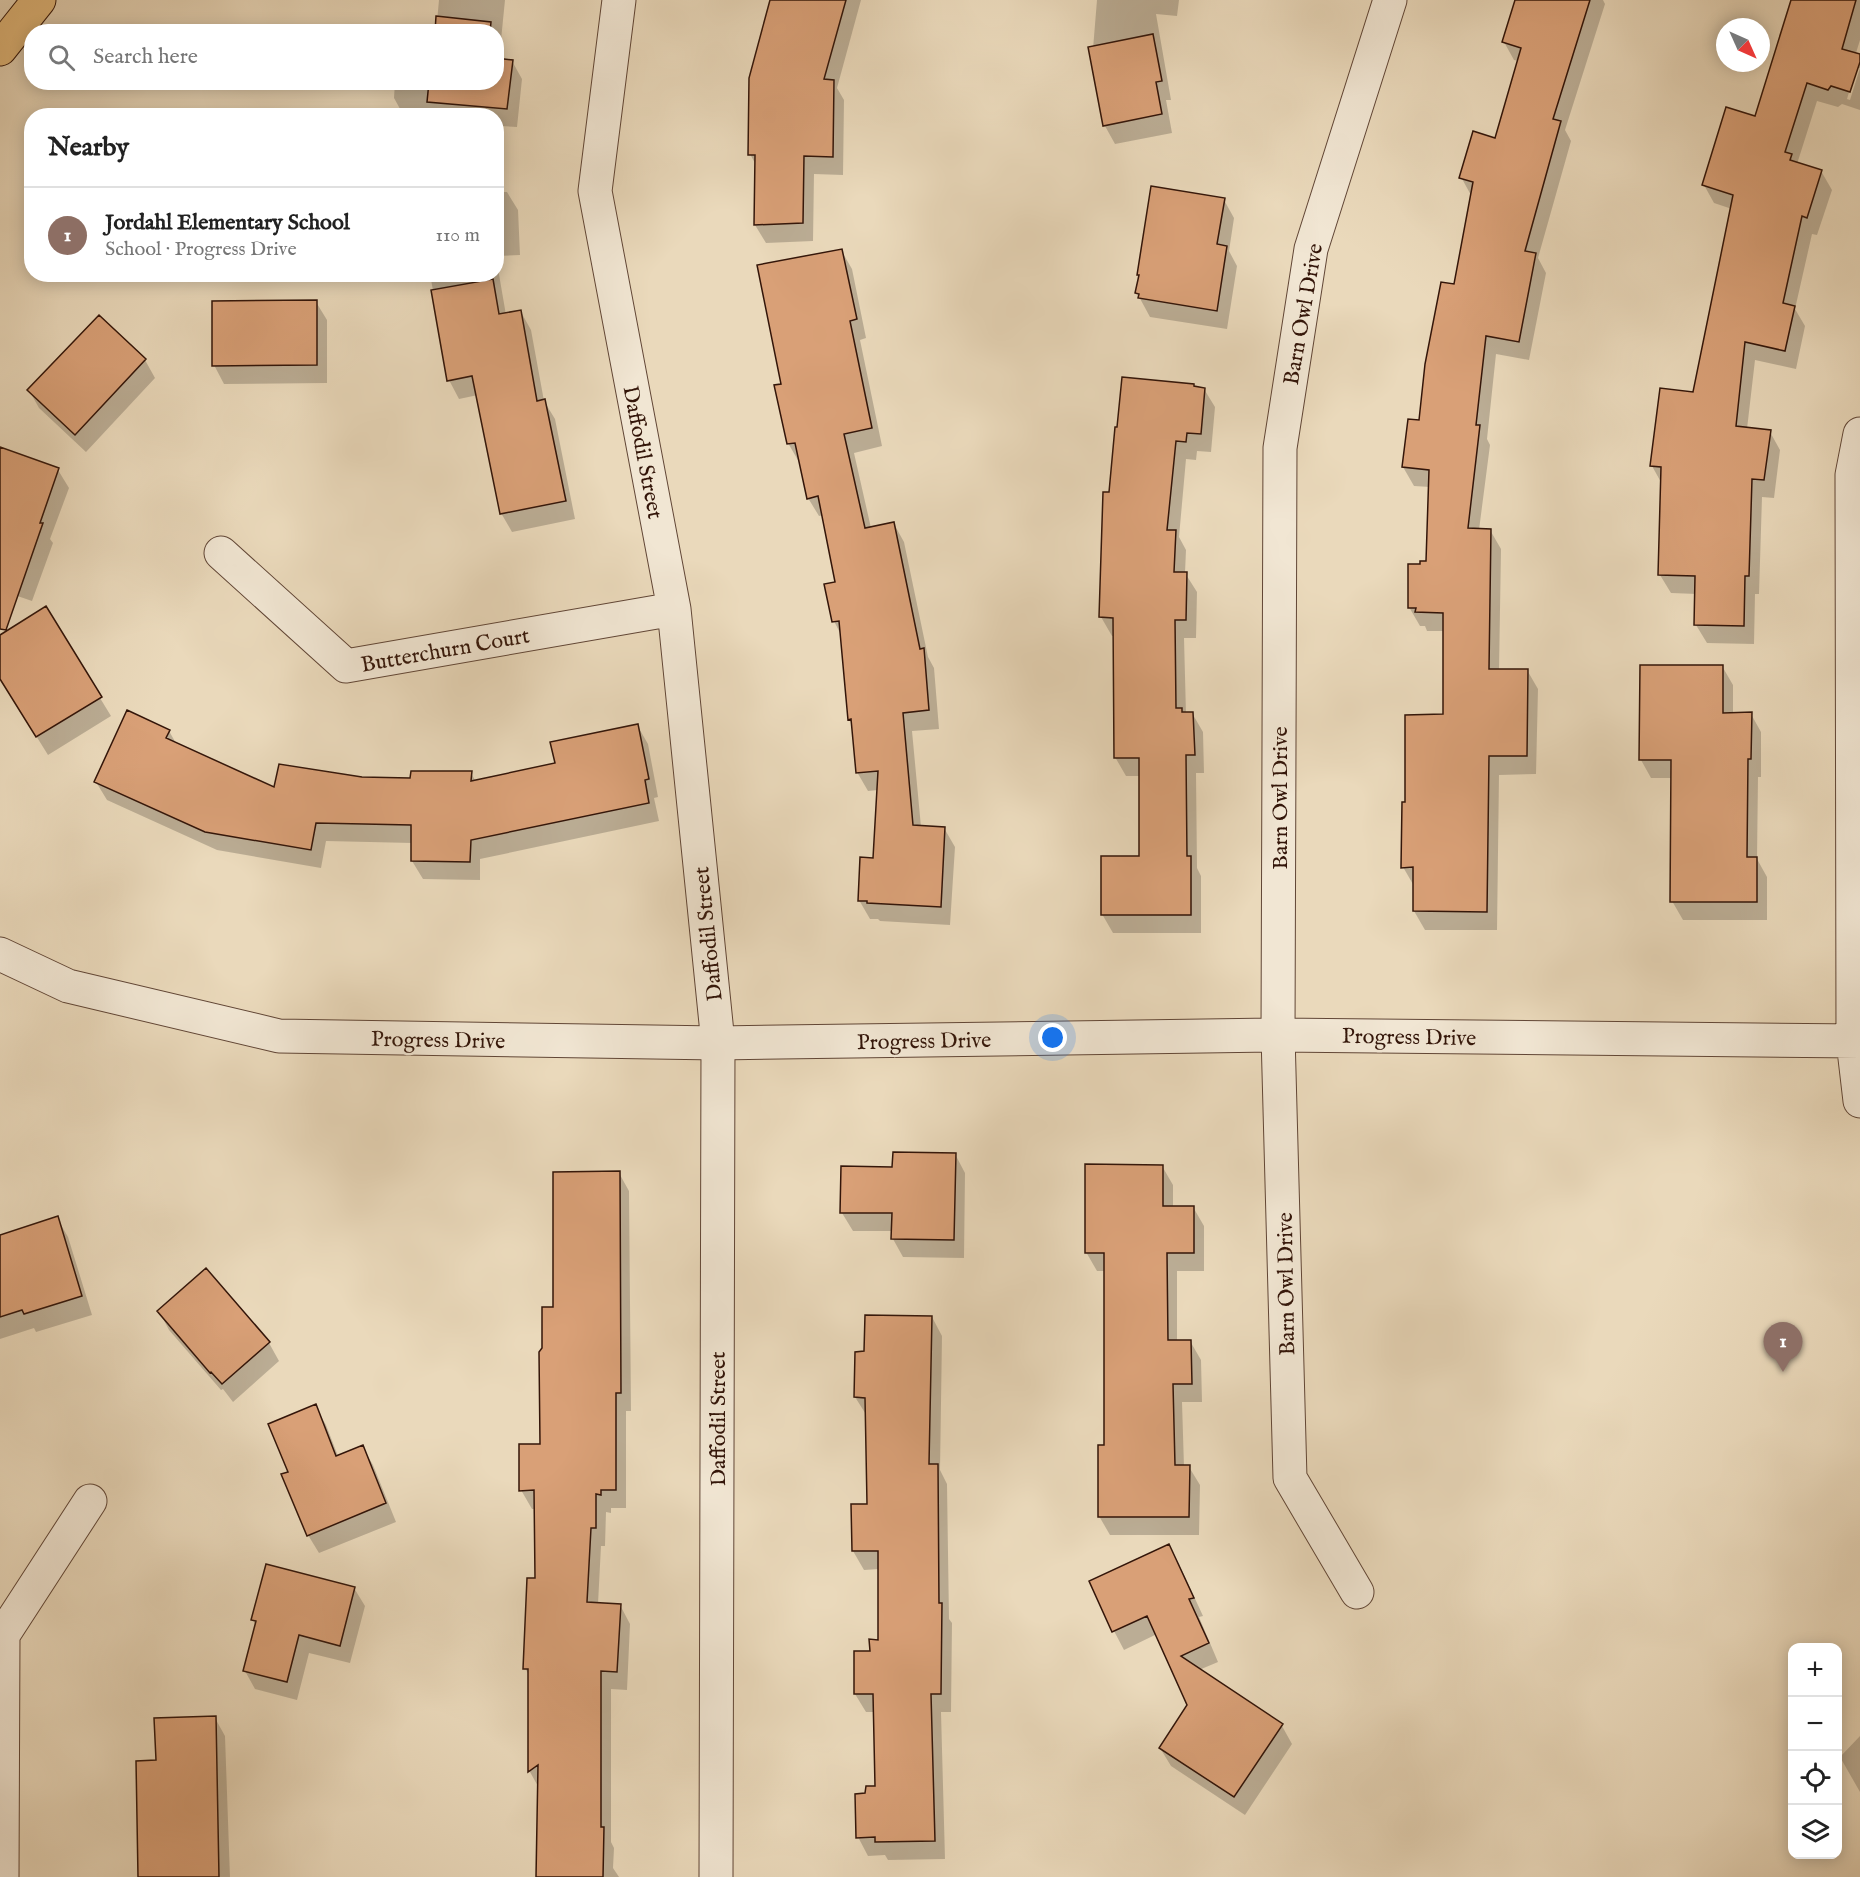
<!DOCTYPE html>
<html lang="en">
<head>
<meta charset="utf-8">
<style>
	:root { --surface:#fff; --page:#f2f2f2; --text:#222; --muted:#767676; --line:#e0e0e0; --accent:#8f2418 }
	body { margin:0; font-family:"IM FELL English",serif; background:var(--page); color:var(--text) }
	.controls { position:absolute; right:18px; bottom:18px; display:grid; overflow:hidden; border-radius:12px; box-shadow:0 3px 15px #0003 }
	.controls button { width:54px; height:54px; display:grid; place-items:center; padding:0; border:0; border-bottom:2px solid var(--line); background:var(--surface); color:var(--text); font:30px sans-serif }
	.compass { position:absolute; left:1716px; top:18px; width:54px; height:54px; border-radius:50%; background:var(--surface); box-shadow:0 3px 15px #0003; rotate:135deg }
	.you { position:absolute; left:1053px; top:1038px; width:21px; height:21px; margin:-15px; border:4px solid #fff; border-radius:50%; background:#1a73e8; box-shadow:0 0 0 9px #1a73e833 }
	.badge { display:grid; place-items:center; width:39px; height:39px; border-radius:50%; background:var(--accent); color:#fff; font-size:20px; font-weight:700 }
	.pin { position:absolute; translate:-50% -50px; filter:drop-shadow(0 2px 3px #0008) }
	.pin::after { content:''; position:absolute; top:32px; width:21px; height:18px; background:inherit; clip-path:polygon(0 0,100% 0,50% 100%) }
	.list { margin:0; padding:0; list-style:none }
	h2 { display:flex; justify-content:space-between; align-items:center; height:78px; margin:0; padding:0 24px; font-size:26px }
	h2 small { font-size:20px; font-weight:400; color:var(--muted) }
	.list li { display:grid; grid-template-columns:39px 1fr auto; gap:18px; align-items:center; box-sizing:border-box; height:96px; padding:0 24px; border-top:2px solid var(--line) }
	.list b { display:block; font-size:22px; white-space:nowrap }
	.list p { margin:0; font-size:20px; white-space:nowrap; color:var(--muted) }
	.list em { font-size:20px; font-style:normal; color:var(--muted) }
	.icon { flex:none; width:33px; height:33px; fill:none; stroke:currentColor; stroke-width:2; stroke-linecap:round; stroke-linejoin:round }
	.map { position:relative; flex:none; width:1860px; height:1877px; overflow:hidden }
	.search { position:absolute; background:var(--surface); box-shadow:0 3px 15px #0003; left:24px; top:24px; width:480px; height:66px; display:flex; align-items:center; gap:15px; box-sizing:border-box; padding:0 21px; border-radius:24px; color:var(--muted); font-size:22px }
	.panel { position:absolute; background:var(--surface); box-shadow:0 3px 15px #0003; left:24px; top:108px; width:480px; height:174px; border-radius:24px }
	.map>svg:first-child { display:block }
	.shadow { fill:#0003; fill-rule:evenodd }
	.building { fill:#d9a077; stroke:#331509; stroke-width:1.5 }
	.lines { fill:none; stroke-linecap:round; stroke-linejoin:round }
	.minor-casing { stroke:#614636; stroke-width:35 }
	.major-casing { stroke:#331509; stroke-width:35 }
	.minor { stroke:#f1e6d3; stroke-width:33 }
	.major { stroke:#e5bc7e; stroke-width:33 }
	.labels { text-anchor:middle; stroke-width:5; stroke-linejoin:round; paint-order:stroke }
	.street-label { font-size:22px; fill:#331509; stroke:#f1e6d3 }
</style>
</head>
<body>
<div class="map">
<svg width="1860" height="1877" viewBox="0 0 1860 1877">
	<rect width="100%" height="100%" fill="#ead9bb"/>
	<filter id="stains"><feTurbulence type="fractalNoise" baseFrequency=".00333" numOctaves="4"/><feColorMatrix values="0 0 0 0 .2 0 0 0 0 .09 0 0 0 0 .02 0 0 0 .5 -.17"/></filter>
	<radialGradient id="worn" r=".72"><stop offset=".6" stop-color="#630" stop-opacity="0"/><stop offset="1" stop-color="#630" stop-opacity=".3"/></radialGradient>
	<path class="shadow" d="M 439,0 L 505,0 L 499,60 L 512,61 L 522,79 L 517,127 L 501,126 L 504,192 L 507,192 L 518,210 L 520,255 L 496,256 L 496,116 L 404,116 L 394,98 L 395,82 L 496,82 L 496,32 L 436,32 Z
		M 771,0 L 861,0 L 837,88 L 844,100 L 843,175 L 814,174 L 813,241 L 766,243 L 755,225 L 756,165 L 750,154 Z
		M 1097,0 L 1179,0 L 1177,16 L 1156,14 L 1171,100 L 1166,100 L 1172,133 L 1115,144 L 1105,126 L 1092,61 Z
		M 1542,0 L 1603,0 L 1605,4 L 1565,130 L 1571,141 L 1538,258 L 1546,273 L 1529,360 L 1496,354 L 1487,439 L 1490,445 L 1479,530 L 1490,530 L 1501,549 L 1499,671 L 1527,670 L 1538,689 L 1536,774 L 1499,775 L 1497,930 L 1425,930 L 1414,911 L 1414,886 L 1403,867 L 1407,804 L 1445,716 L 1445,631 L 1427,631 L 1425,626 L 1420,626 L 1409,607 L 1428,563 L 1430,487 L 1414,486 L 1403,467 L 1420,422 L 1455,285 L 1472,197 L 1461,177 L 1496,140 L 1519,61 L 1514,60 L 1504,42 Z
		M 1792,0 L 1860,0 L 1860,40 L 1856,53 L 1860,56 L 1860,110 L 1842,104 L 1838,107 L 1817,101 L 1797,164 L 1821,171 L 1832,190 L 1817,235 L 1812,234 L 1795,309 L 1805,326 L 1796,369 L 1755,360 L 1747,429 L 1770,432 L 1780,450 L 1774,498 L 1762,497 L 1759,594 L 1755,594 L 1754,644 L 1707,643 L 1696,625 L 1697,594 L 1671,593 L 1660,575 L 1662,484 L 1652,466 L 1694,393 L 1732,209 L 1714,203 L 1704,185 L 1756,118 ZM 1856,68 L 1860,68 L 1850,100 L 1847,99 Z
		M 1224,200 L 1234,218 L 1229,251 L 1237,266 L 1227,329 L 1150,317 L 1137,293 L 1140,278 L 1138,275 Z
		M 841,250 L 852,269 L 866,338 L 860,340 L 882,446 L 854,453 L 871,528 L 894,524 L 904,542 L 928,657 L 934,668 L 939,729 L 912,731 L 921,827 L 944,828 L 955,847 L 950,925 L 880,921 L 878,919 L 870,919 L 859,900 L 874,859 L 878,790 L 868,791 L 857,772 L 854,727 L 849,719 L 841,635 L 834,621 L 837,583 L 824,515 L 819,516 L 808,498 L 801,462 L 799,462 L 788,443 L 782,385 Z
		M 496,257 L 506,315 L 521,312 L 531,330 L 544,401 L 555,419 L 575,519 L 512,532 L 501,513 L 478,395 L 459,399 L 449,380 L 430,274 L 496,274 Z
		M 316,302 L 327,320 L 327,383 L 224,384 L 214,365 Z
		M 145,360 L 155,378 L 86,452 L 39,408 L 29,390 Z
		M 1194,388 L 1204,389 L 1215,407 L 1211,452 L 1197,451 L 1196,460 L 1186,459 L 1179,537 L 1186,550 L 1185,573 L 1197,592 L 1196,638 L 1184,638 L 1186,714 L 1192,713 L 1203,732 L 1204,773 L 1196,773 L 1197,868 L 1201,876 L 1201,933 L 1113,933 L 1102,914 L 1140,857 L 1141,776 L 1126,776 L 1115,757 L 1115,636 L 1112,636 L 1101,617 L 1111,494 Z
		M 0,449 L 58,470 L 69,488 L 50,539 L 53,543 L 32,601 L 0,590 Z
		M 0,637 L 100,698 L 111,716 L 48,755 L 0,678 Z
		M 1722,666 L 1733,685 L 1733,714 L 1751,714 L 1761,732 L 1761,777 L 1758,777 L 1757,859 L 1767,877 L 1767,920 L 1683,920 L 1672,901 L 1673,778 L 1651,778 L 1641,760 Z
		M 637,725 L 648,744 L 658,797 L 654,798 L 659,821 L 480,859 L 480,880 L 423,879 L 412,861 L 412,843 L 326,841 L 321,868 L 217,850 L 107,800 L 96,782 L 169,731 L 177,745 L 275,789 L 362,779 L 412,779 L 471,773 L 476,782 L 557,764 Z
		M 955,1154 L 965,1173 L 964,1258 L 903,1257 L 893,1239 L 893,1231 L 853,1231 L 842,1213 Z
		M 1162,1166 L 1173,1185 L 1173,1207 L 1193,1207 L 1204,1226 L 1204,1271 L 1177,1271 L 1177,1341 L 1190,1341 L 1201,1360 L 1202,1402 L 1182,1402 L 1184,1467 L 1189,1467 L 1200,1485 L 1199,1535 L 1110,1535 L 1099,1516 L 1107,1446 L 1106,1271 L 1097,1271 L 1086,1252 Z
		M 619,1173 L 629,1191 L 631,1411 L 626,1411 L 626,1508 L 611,1508 L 611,1513 L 606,1512 L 605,1546 L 601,1546 L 598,1604 L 620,1605 L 630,1624 L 627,1690 L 611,1689 L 611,1842 L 614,1848 L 613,1868 L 619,1877 L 538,1877 L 539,1788 L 530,1772 L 530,1677 L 525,1668 L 536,1580 L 536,1509 L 532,1509 L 521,1490 L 542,1445 L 555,1308 Z
		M 57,1218 L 68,1237 L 92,1315 L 36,1332 L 34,1328 L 0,1339 L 0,1263 Z
		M 159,1311 L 269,1343 L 279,1361 L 233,1402 L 223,1389 L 221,1390 L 169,1330 Z
		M 932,1317 L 942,1336 L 940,1470 L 947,1484 L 949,1619 L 952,1623 L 951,1712 L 941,1712 L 945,1859 L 888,1860 L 885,1855 L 868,1856 L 858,1837 L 867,1794 L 876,1787 L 875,1712 L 866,1712 L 855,1694 L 871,1652 L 879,1641 L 879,1569 L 864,1570 L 853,1551 L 853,1506 L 868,1506 L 867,1416 L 855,1397 L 866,1353 Z
		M 315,1406 L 326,1425 L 338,1456 L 362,1446 L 373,1465 L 396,1522 L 319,1553 L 308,1535 L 290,1473 Z
		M 1168,1546 L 1179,1564 L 1203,1616 L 1199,1617 L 1218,1662 L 1199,1670 L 1282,1726 L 1292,1744 L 1245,1815 L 1171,1766 L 1160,1748 L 1189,1705 L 1157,1634 L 1124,1650 L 1114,1631 L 1091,1582 Z
		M 354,1588 L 365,1606 L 350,1663 L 309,1653 L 297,1700 L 255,1689 L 245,1671 L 256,1626 L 253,1620 Z
		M 215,1718 L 225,1736 L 230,1877 L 139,1877 L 157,1762 Z
		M 1860,1736 L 1860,1792 L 1840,1757 Z"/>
	<path class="building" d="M 770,0 L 846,0 L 824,79 L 834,80 L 833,157 L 804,156 L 803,223 L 754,225 L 755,155 L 748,155 L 749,78 Z
		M 1515,0 L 1590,0 L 1553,119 L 1561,121 L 1525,251 L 1536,253 L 1519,342 L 1486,336 L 1476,425 L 1480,425 L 1468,528 L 1491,529 L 1489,669 L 1528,669 L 1527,756 L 1489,756 L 1487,912 L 1413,911 L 1413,867 L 1401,868 L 1402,802 L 1405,802 L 1405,715 L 1443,714 L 1443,613 L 1415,612 L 1416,608 L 1408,608 L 1408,564 L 1420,564 L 1420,561 L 1426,561 L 1429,470 L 1402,467 L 1408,419 L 1419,420 L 1425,364 L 1441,282 L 1454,284 L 1473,182 L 1459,178 L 1473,131 L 1495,138 L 1521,48 L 1502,42 Z
		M 1791,0 L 1856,0 L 1842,49 L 1860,54 L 1860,62 L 1850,92 L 1831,86 L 1828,90 L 1807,83 L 1785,152 L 1792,154 L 1790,160 L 1822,170 L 1807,218 L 1802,216 L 1783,303 L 1795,306 L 1785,351 L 1745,342 L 1736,426 L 1771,430 L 1764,480 L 1752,479 L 1749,576 L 1745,576 L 1744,626 L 1694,625 L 1695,576 L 1658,575 L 1661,467 L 1650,466 L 1660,388 L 1693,392 L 1733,195 L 1702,185 L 1726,107 L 1755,116 Z
		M 436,16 L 491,22 L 490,32 L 435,32 Z
		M 1153,34 L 1162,81 L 1156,82 L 1162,114 L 1103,126 L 1088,47 Z
		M 496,58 L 513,60 L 507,109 L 427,102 L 429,82 L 496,82 Z
		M 1151,186 L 1225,198 L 1217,244 L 1227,246 L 1217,311 L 1138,298 L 1139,294 L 1135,293 L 1139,275 L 1137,275 Z
		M 842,249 L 857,319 L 850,321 L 872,428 L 844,434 L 865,528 L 894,522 L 920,649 L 924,648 L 929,710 L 903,713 L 913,825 L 945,827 L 941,907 L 867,903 L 867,901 L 858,901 L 860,857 L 873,858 L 878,771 L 856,773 L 851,719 L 848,720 L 839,621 L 832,622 L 824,584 L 835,582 L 818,496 L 807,499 L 795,443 L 787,444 L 774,385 L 781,384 L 757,265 Z
		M 493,279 L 499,314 L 521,310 L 537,401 L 545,399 L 566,501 L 500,514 L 472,376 L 447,381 L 431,290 Z
		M 317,300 L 317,365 L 212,366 L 212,301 Z
		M 99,315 L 146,359 L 75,435 L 27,390 Z
		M 1122,377 L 1194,384 L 1194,386 L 1205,388 L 1201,434 L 1187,433 L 1186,442 L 1176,441 L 1167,530 L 1176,530 L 1174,572 L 1187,572 L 1186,620 L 1175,620 L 1176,708 L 1182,708 L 1182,712 L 1193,712 L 1195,755 L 1186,755 L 1187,856 L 1191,856 L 1191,915 L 1101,915 L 1101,856 L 1139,856 L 1139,758 L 1114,758 L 1113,618 L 1099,617 L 1103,492 L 1109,492 L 1115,427 L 1117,427 Z
		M 0,447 L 59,468 L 40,523 L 43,523 L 6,630 L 0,629 Z
		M 46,606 L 102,697 L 36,737 L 0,679 L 0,635 Z
		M 1640,665 L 1723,665 L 1723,713 L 1752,712 L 1751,759 L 1748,759 L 1747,857 L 1757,857 L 1757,902 L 1670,902 L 1671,760 L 1639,760 Z
		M 127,710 L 170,730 L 166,738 L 274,787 L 279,764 L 362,777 L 410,778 L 411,771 L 472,771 L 471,781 L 555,763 L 550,742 L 638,724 L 649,779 L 645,780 L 649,803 L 471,840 L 470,862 L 411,861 L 411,825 L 316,823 L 311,850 L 205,832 L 94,782 Z
		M 893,1152 L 956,1153 L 954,1240 L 891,1239 L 892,1213 L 840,1213 L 841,1166 L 892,1167 Z
		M 1085,1164 L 1163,1165 L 1163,1206 L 1194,1206 L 1194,1253 L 1167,1253 L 1168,1340 L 1191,1340 L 1192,1384 L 1173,1384 L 1175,1465 L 1190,1465 L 1189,1517 L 1098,1517 L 1098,1445 L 1104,1445 L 1104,1253 L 1085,1253 Z
		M 620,1171 L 621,1393 L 616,1393 L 616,1490 L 601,1490 L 601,1495 L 596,1494 L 596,1528 L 591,1528 L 587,1602 L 621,1604 L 617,1672 L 601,1671 L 601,1827 L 604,1827 L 603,1877 L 536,1877 L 538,1765 L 528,1772 L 528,1669 L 523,1669 L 527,1578 L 535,1578 L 534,1490 L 519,1491 L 519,1444 L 540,1444 L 539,1352 L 542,1348 L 542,1307 L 553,1307 L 553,1172 Z
		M 58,1216 L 82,1296 L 24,1314 L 22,1310 L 0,1317 L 0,1235 Z
		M 206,1268 L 270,1342 L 222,1384 L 211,1372 L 210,1373 L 157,1311 Z
		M 865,1315 L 932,1316 L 929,1464 L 938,1464 L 939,1603 L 942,1603 L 941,1694 L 931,1694 L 935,1841 L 875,1842 L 875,1837 L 856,1838 L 855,1794 L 865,1793 L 866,1786 L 875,1786 L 873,1694 L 854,1694 L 854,1651 L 870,1651 L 869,1639 L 878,1640 L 878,1551 L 852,1551 L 851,1504 L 867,1504 L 865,1398 L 854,1397 L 855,1352 L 864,1351 Z
		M 316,1404 L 336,1456 L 363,1445 L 386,1503 L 307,1536 L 281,1474 L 288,1472 L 268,1424 Z
		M 1169,1544 L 1194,1598 L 1189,1599 L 1209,1643 L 1181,1656 L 1283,1724 L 1234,1797 L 1159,1748 L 1187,1705 L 1147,1616 L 1112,1632 L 1089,1581 Z
		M 266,1564 L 355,1587 L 340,1646 L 299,1635 L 287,1682 L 243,1671 L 256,1621 L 251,1620 Z
		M 216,1716 L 219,1877 L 138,1877 L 136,1761 L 156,1760 L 154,1718 Z"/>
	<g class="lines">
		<defs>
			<path id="minor" d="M 619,0 L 595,191 L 674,609 L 718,1043 L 716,1877
				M 1860,434 L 1852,475 L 1853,1041 L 1860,1101
				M 221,553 L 346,666 L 674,609
				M 0,954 L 68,986 L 279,1036 L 718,1043 L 1278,1035 L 1860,1041
				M 1357,1592 L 1290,1478 L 1278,1035 L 1280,448 L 1311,249 L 1390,0
				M 2,1877 L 3,1635 L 90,1501"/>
			<path id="major" d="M 0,49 L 39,0"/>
		</defs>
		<use href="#minor" class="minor-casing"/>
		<use href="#major" class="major-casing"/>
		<use href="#minor" class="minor"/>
		<use href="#major" class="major"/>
	</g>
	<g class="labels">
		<g class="street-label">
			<text transform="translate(1302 314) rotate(-80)" y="8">Barn Owl Drive</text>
			<text transform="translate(644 452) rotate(79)" y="8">Daffodil Street</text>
			<text transform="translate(445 649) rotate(-10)" y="8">Butterchurn Court</text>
			<text transform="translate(1279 798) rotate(-90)" y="8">Barn Owl Drive</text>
			<text transform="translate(707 934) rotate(-96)" y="8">Daffodil Street</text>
			<text transform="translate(1409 1036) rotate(1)" y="8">Progress Drive</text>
			<text transform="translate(438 1039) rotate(1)" y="8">Progress Drive</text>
			<text transform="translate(924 1040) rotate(-1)" y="8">Progress Drive</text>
			<text transform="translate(1285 1284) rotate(-91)" y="8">Barn Owl Drive</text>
			<text transform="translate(717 1419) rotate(-90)" y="8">Daffodil Street</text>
		</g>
	</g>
	<rect width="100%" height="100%" filter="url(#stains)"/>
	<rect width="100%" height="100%" fill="url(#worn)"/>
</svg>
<div class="controls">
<button>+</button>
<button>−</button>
<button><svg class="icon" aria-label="locate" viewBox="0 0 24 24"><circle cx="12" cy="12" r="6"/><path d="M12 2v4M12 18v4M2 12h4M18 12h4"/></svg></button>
<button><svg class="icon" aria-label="layers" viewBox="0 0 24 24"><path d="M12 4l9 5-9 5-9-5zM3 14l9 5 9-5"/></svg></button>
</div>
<svg class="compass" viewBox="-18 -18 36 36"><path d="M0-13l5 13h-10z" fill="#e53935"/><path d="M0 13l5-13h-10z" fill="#767676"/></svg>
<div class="you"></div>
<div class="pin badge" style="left:1783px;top:1372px;background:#8d6e63">1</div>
<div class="search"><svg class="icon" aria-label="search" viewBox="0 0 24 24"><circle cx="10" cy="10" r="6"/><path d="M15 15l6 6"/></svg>Search here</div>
<section class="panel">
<h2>Nearby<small></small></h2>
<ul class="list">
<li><span class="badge" style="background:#8d6e63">1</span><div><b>Jordahl Elementary School</b><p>School · Progress Drive</p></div><em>110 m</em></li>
</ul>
</section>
</div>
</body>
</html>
